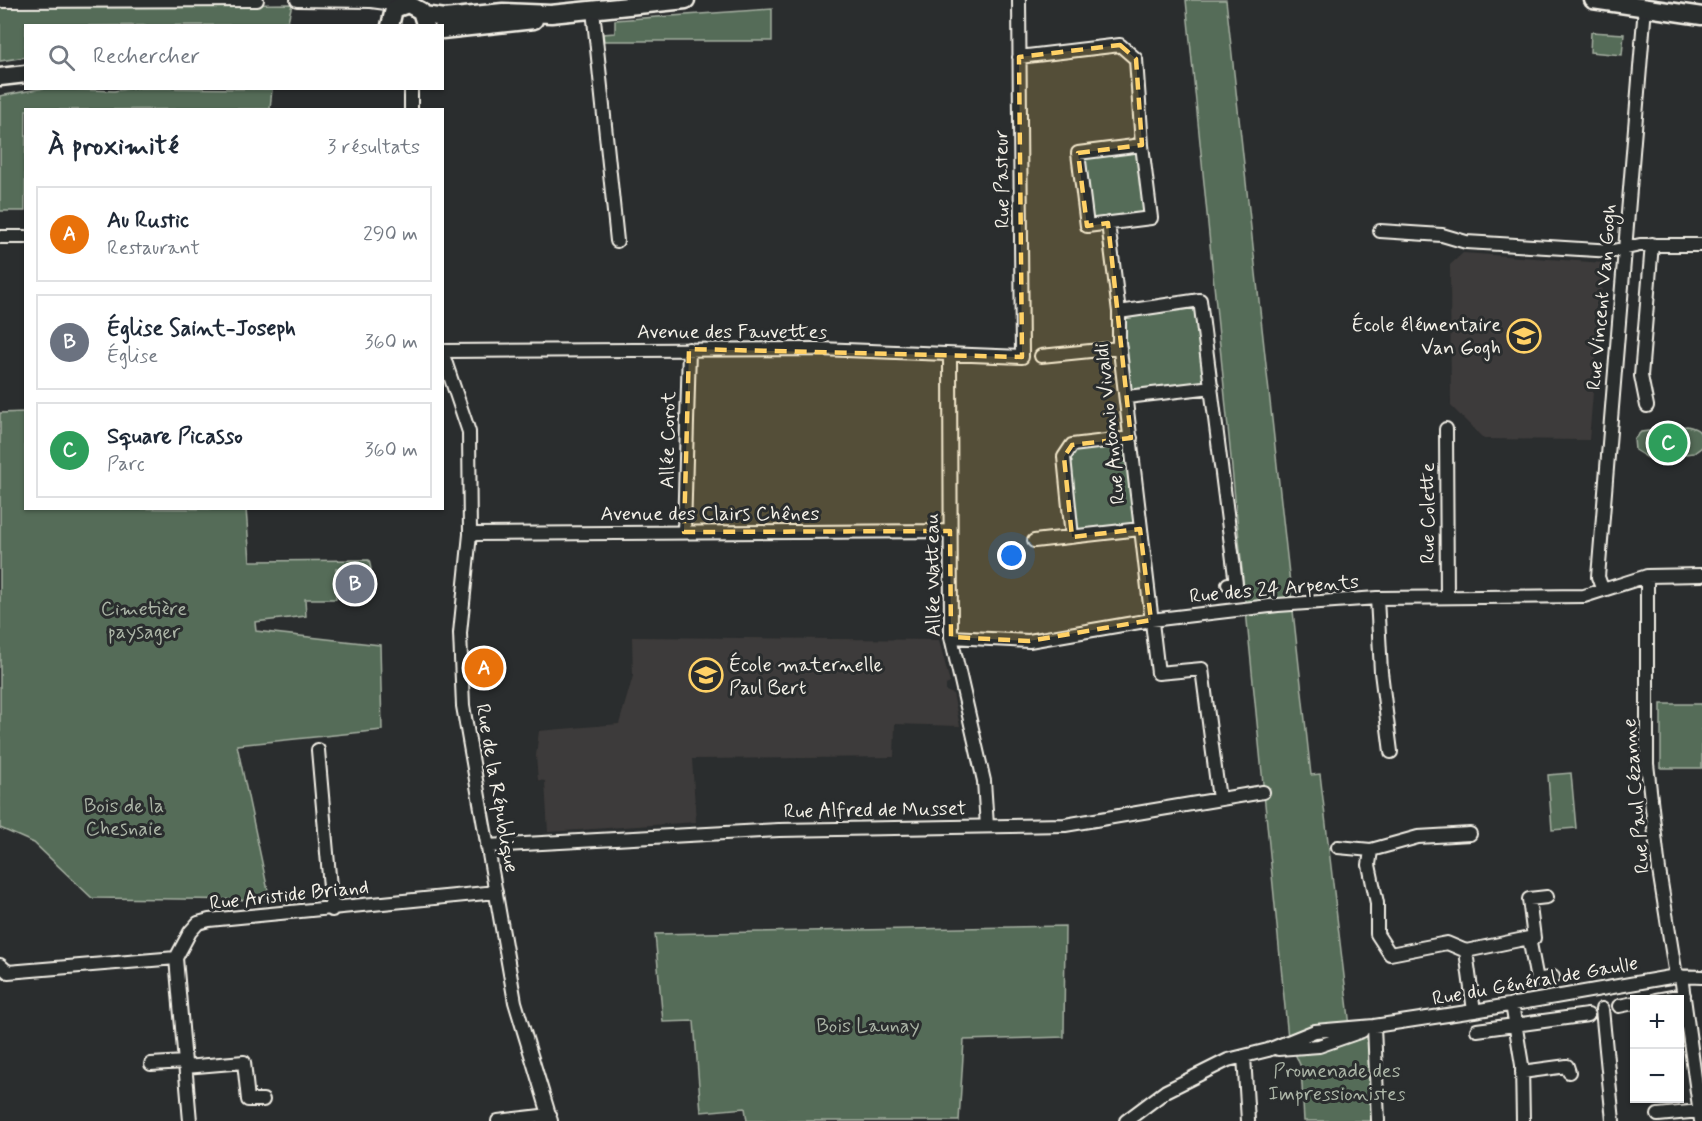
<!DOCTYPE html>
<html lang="fr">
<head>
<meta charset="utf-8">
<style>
	:root { --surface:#fff; --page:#f6f6f7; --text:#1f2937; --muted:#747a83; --line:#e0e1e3; --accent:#84754c }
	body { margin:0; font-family:Mynerve,sans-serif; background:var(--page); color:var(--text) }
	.controls { position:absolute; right:18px; bottom:18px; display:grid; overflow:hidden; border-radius:0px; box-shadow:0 2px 4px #0004 }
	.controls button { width:54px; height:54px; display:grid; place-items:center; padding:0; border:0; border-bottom:2px solid var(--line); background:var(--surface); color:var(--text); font:30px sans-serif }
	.you { position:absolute; left:1012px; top:556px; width:21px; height:21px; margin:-15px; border:4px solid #fff; border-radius:50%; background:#1a73e8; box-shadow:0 0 0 9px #1a73e833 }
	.badge { display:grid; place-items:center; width:39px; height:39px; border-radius:50%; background:var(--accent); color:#fff; font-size:20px; font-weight:700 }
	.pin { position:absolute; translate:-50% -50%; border:3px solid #fff; box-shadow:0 2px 6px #0006 }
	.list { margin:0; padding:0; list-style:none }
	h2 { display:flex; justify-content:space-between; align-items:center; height:78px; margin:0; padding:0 24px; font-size:26px }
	h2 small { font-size:20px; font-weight:400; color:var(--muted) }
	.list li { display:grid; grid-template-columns:39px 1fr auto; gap:18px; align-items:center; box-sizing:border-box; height:96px; margin:0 12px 12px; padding:0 12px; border:2px solid var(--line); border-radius:0px }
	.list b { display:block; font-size:22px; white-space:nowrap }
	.list p { margin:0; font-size:20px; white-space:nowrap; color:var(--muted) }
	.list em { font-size:20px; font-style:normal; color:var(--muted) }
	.icon { flex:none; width:33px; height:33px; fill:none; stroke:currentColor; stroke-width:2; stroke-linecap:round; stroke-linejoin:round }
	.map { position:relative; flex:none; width:1702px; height:1121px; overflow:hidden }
	.search { position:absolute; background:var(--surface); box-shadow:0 2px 4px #0004; left:24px; top:24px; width:420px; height:66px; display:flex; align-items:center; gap:15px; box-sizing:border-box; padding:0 21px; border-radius:0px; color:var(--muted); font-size:22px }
	.panel { position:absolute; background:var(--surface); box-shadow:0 2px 4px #0004; left:24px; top:108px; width:420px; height:402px; border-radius:0px }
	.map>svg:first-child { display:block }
	.built { fill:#3e3b3a }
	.green { fill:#556c58; stroke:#a4aea0; stroke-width:1.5 }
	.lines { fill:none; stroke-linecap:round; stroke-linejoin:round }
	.street-casing { stroke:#f4f1e8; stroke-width:16 }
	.secondary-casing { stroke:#f4f1e8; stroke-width:21 }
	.street { stroke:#2a2d2e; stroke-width:12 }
	.secondary { stroke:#2a2d2e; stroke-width:16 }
	.marked { fill:#ffd166; fill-opacity:0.2; stroke:#ffd166; stroke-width:4.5; stroke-dasharray:12 8; stroke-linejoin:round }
	.labels { text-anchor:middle; stroke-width:6; stroke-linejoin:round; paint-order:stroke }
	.street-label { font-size:20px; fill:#f4f1e8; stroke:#2a2d2e }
	.poi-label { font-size:20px; fill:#f4f1e8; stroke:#2a2d2e; text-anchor:end }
	.park-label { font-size:20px; fill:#acb5a7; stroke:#2a2d2e }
</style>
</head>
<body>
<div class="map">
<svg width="1702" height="1121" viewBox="0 0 1702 1121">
	<rect width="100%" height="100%" fill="#2a2d2e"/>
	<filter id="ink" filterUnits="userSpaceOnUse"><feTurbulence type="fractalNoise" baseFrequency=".0167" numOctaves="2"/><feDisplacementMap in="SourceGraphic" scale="12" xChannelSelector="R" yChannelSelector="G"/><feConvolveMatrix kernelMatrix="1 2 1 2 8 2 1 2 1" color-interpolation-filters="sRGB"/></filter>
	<g filter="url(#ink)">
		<path class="built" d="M 1463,253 L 1604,263 L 1589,440 L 1484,439 L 1451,406 L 1450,265 Z
			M 632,637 L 939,640 L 950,683 L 946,685 L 946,691 L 953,694 L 960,726 L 895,724 L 894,757 L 692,759 L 696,822 L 548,832 L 545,781 L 538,780 L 536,756 L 539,731 L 619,724 L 633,676 Z"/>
		<path class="green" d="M 1186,0 L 1226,0 L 1311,775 L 1320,774 L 1351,1035 L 1369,1028 L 1373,1121 L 1304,1121 L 1301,1067 L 1288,1038 Z
			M 292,4 L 288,21 L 256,25 L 26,26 L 25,57 L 0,61 L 0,7 Z
			M 772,9 L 772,41 L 604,41 L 603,34 L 615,33 L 615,20 Z
			M 1591,32 L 1624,34 L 1622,55 L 1590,52 Z
			M 44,88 L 114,91 L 132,88 L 272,89 L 270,109 L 26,110 L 25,211 L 0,211 L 0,96 Z
			M 1142,145 L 1151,218 L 1087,226 L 1078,153 Z
			M 1200,300 L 1212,387 L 1127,397 L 1119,312 Z
			M 25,412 L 26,508 L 246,509 L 250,561 L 369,560 L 371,569 L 336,569 L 336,599 L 305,599 L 306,616 L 255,622 L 256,631 L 380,645 L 382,730 L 237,745 L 270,900 L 92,898 L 34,843 L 0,828 L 0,413 Z
			M 1687,426 C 1701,429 1702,432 1702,447 L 1694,453 L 1648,458 L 1635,450 L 1634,439 L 1641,432 Z
			M 1131,438 L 1140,529 L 1072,537 L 1064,457 L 1072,445 Z
			M 1661,704 L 1702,704 L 1702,768 L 1661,768 Z
			M 1571,773 L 1576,828 L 1552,830 L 1548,775 Z
			M 1065,926 L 1064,1037 L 964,1040 L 959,1121 L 747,1121 L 745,1108 L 701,1112 L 694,1021 L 663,1022 L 655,934 Z"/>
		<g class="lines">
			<defs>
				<path id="street" d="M 297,0 L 371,1 L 401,5
					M 0,1 L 257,0
					M 593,10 L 617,241
					M 1019,57 L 1120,45 L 1136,59 L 1142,145
					M 411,88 L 411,110
					M 1142,145 L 1151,218 L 1087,226 L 1078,153 Z
					M 1108,223 L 1119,312 L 1119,342 L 1158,673 L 1202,669 L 1219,799
					M 1380,231 L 1442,235 L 1466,242 L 1613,251 L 1640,245 L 1702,245
					M 0,237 L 26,237
					M 1119,312 L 1200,300 L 1236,584 L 1228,584
					M 442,351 L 820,349 L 1022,357 L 1019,0
					M 442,352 L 469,432 L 470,534 L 460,633 L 463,706 L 515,1002 L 551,1121
					M 950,355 L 951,637 L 984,781 L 987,826
					M 1041,356 L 1120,348
					M 1127,397 L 1212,387
					M 1647,406 L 1641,376 L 1652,244
					M 1446,429 L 1447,597
					M 684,532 L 689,349
					M 470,534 L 950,531
					M 1072,537 L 1064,457 L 1072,445 L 1131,438
					M 1034,541 L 1140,529
					M 1647,576 L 1647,764 L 1659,870 L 1676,976
					M 1602,588 L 1598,577 L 1645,7
					M 1377,598 L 1381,672 L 1391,752
					M 951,637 L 1029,641 L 1151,620 L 1278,605 L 1377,598 L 1584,596 L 1647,576 L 1702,575
					M 318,750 L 332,910
					M 487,846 L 779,830 L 1065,825 L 1263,792
					M 1338,847 L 1371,850
					M 1547,897 L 1529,899 L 1534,938 L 1529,938 L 1537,980 L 1553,977
					M 1466,951 L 1447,943 L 1390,954 L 1377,934 L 1377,903 L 1369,865 L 1371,850 L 1418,837 L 1470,834
					M 0,965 L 8,972 L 176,958
					M 1681,976 L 1701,1121
					M 1656,1000 L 1684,995
					M 1512,1004 L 1522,1065 L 1523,1121
					M 1619,1006 L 1634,1003
					M 1602,1009 L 1613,1121
					M 1474,1011 L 1466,951 L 1529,938
					M 1374,1026 L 1378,1121
					M 1477,1030 L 1588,1015
					M 1278,1049 L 1319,1046 L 1362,1031
					M 1244,1056 L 1248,1121
					M 151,1064 L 185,1062
					M 185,1067 L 244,1062 L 248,1100 L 263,1100
					M 1522,1072 L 1567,1066 L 1569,1072
					M 1658,1115 L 1700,1111
					M 190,1121 L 176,958 L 190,932 L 198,923 L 209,920 L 496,892
					M 498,1121 L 550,1115
					M 1126,1121 L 1166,1091 L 1228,1060 L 1268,1050 L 1315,1031 L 1374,1026 L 1474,1011 L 1676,976 L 1702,977"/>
				<path id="secondary" d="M 1593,0 L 1702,16
					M 424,15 L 445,18 L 503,12 L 551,14 L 686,0
					M 390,26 L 394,9 L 408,4 L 421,11 L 425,24
					M 442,30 L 534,20
					M 0,77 L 26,74"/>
			</defs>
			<use href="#street" class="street-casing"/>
			<use href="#secondary" class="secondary-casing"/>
			<use href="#street" class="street"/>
			<use href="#secondary" class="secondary"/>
		</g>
	</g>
	<path class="marked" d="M 1120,45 L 1136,59 L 1142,145 L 1078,153 L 1087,226 L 1108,223 L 1131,438 L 1072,445 L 1064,457 L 1072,537 L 1140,529 L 1151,620 L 1029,641 L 951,637 L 950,531 L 684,532 L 689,349 L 1022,357 L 1019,57 Z"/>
	<defs>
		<symbol id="school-ring" viewBox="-11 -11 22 22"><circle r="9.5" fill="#2a2d2e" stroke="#ffd166" stroke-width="1.5"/><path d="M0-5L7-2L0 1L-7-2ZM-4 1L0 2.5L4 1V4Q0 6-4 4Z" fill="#ffd166"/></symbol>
	</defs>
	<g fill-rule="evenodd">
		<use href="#school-ring" x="1505" y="317" width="38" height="38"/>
		<use href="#school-ring" x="687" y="656" width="38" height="38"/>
	</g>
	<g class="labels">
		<g class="street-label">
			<text transform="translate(1001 179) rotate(-91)" y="7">Rue Pasteur</text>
			<text transform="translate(1601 297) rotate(-85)" y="7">Rue Vincent Van Gogh</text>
			<text x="732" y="338">Avenue des Fauvettes</text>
			<text transform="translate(1109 424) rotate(-96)" y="7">Rue Antonio Vivaldi</text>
			<text transform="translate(667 440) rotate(-89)" y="7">Allée Corot</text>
			<text x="710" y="520">Avenue des Clairs Chênes</text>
			<text transform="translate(1427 513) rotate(-90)" y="7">Rue Colette</text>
			<text transform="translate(932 575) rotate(-91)" y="7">Allée Watteau</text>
			<text transform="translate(1274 588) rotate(-5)" y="7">Rue des 24 Arpents</text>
			<text transform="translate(498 788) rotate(80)" y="7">Rue de la République</text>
			<text transform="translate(1635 796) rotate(-95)" y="7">Rue Paul Cézanne</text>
			<text transform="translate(875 809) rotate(-1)" y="7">Rue Alfred de Musset</text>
			<text transform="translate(289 894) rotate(-6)" y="7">Rue Aristide Briand</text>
			<text transform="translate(1535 980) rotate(-10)" y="7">Rue du Général de Gaulle</text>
		</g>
		<g class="poi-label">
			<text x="1501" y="331">École élémentaire<tspan x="1501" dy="23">Van Gogh</tspan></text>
			<text x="729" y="671" text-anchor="start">École maternelle<tspan x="729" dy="23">Paul Bert</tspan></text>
		</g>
		<g class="park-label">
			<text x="144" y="615">Cimetière<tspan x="144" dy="23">paysager</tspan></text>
			<text x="124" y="812">Bois de la<tspan x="124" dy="23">Chesnaie</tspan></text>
			<text x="868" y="1032">Bois Launay</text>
			<text x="1337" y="1077">Promenade des<tspan x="1337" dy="23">Impressionistes</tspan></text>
		</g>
	</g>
</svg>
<div class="controls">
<button>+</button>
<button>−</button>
</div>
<div class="you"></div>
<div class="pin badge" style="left:484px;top:668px;background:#e8710a">A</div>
<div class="pin badge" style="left:355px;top:584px;background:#6b7280">B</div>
<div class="pin badge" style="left:1668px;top:443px;background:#2e9e5b">C</div>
<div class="search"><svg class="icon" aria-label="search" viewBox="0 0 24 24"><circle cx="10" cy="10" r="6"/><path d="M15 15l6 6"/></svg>Rechercher</div>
<section class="panel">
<h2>À proximité<small>3 résultats</small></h2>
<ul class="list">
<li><span class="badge" style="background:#e8710a">A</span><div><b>Au Rustic</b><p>Restaurant</p></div><em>290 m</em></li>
<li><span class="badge" style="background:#6b7280">B</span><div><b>Église Saint-Joseph</b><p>Église</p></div><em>360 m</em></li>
<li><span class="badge" style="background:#2e9e5b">C</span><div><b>Square Picasso</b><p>Parc</p></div><em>360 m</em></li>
</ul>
</section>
</div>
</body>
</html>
